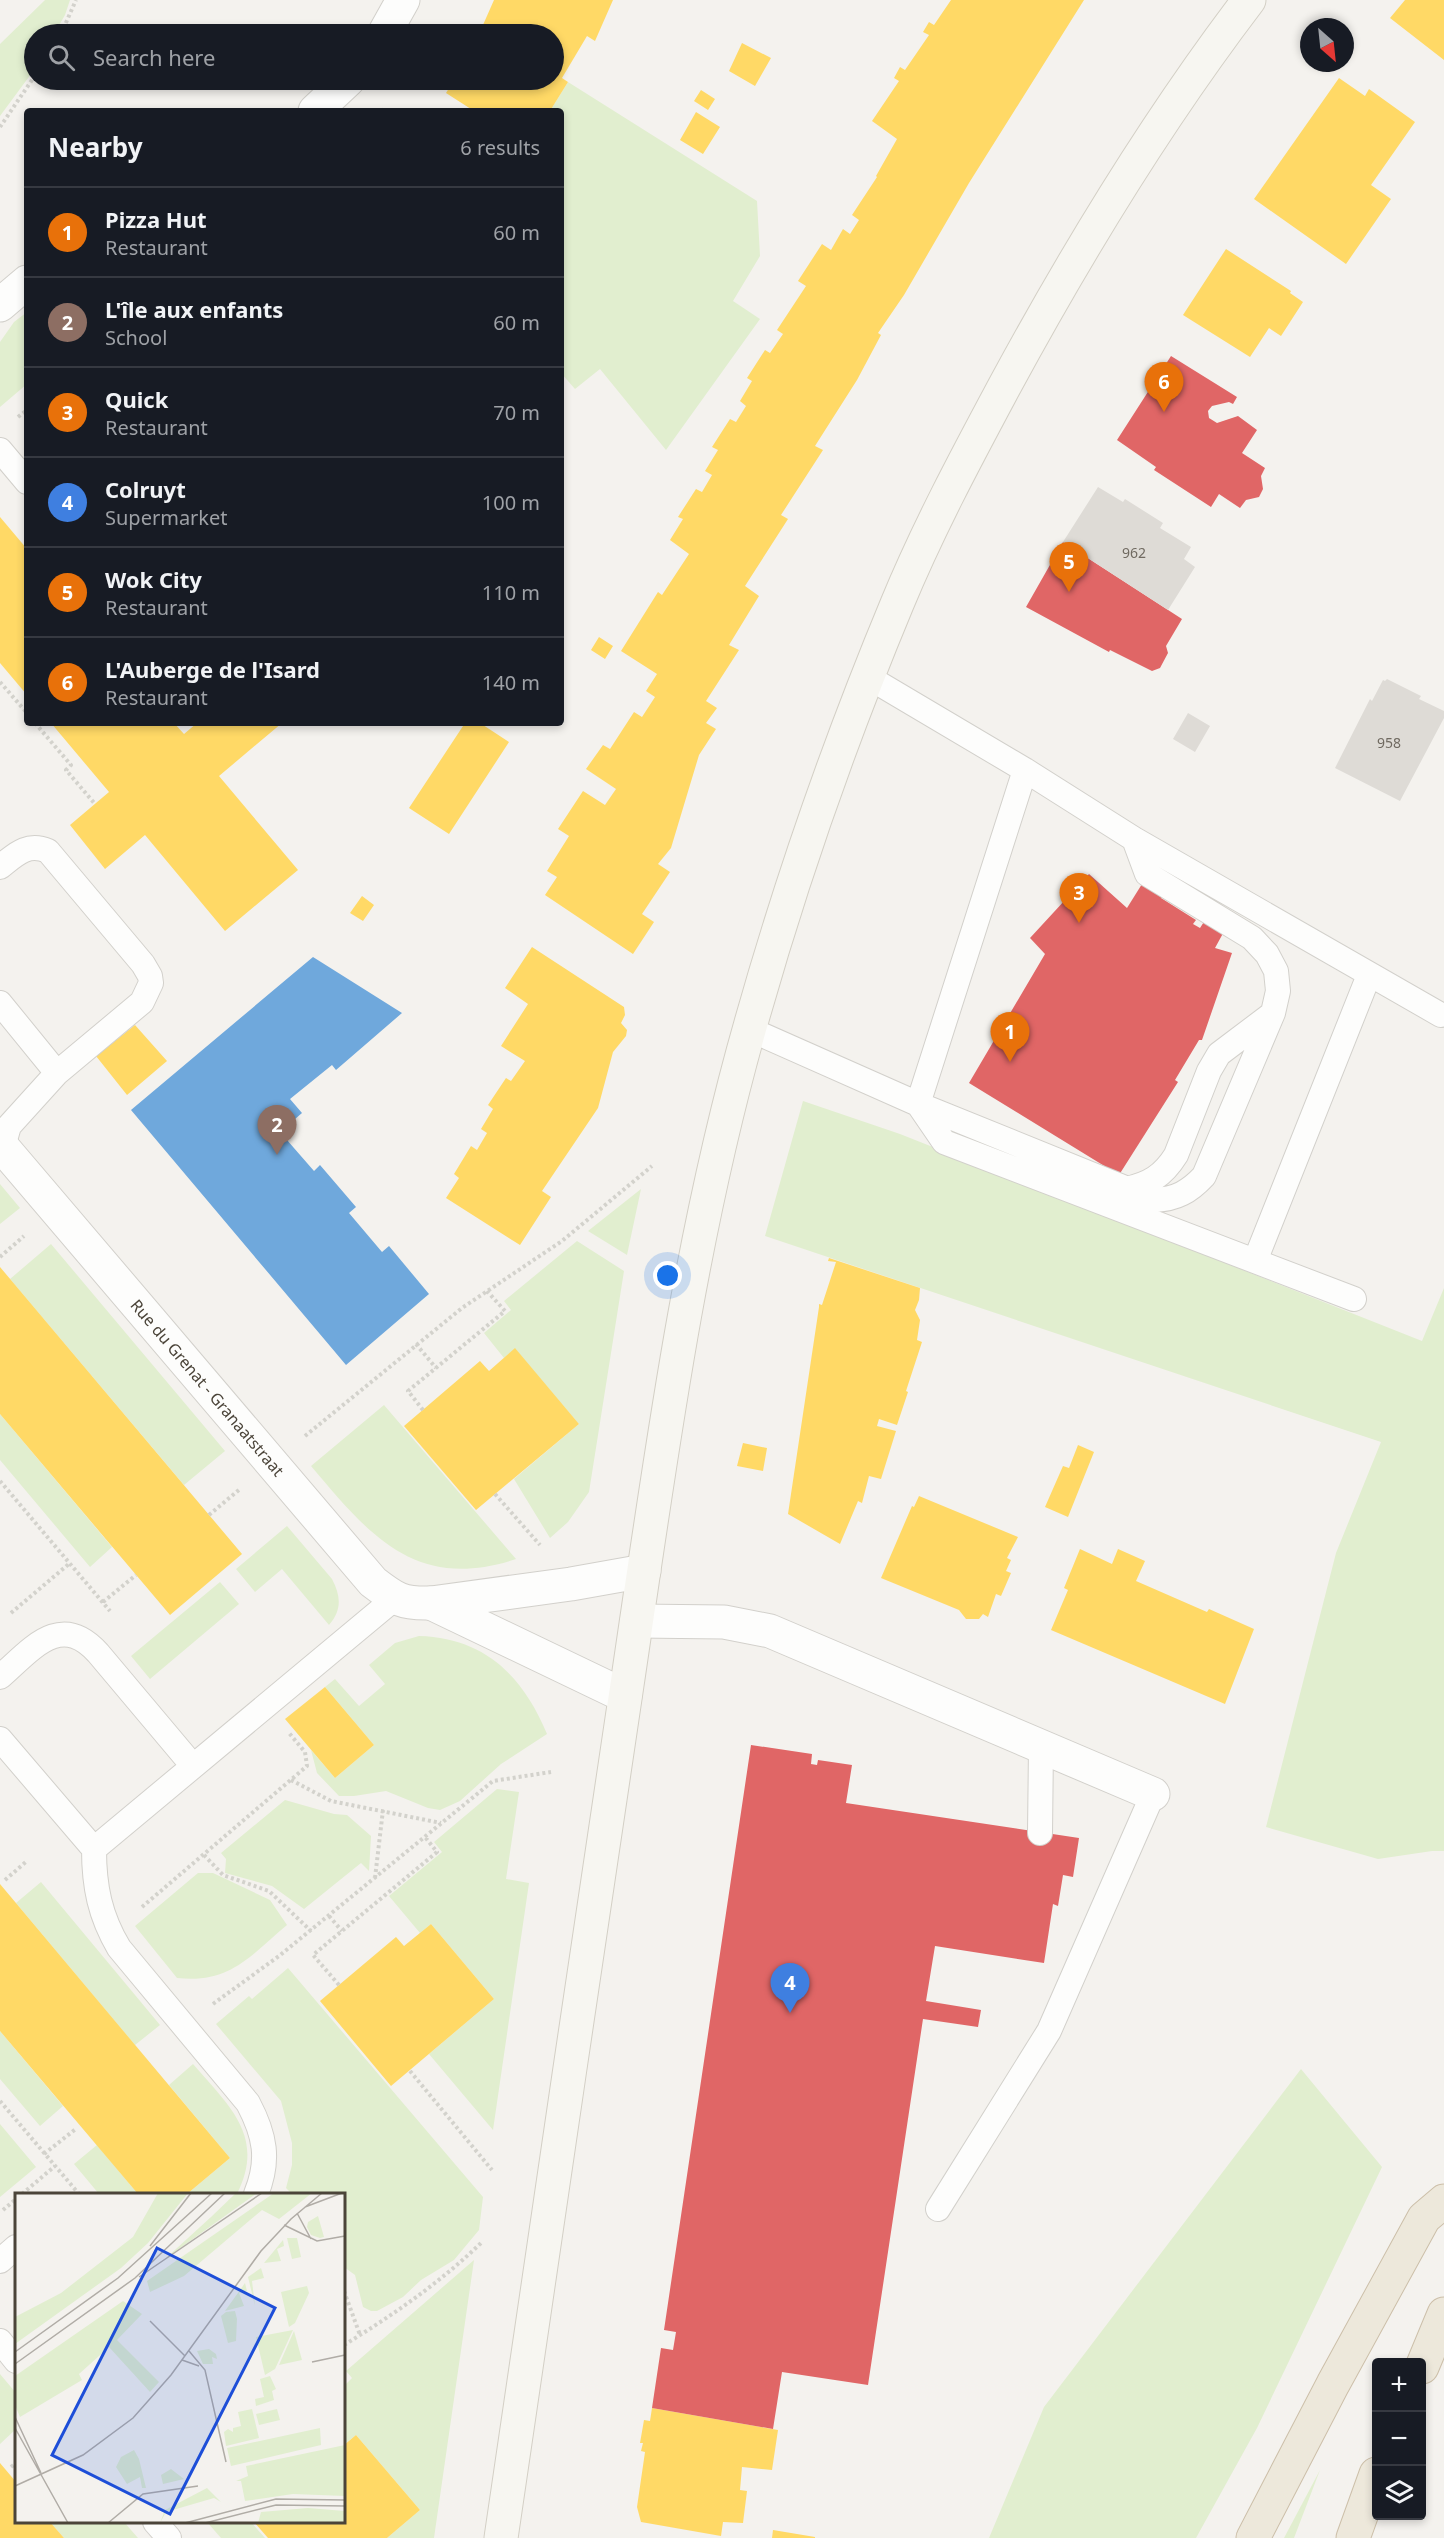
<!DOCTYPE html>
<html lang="en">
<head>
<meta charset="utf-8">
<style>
	:root { --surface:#171b24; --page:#242831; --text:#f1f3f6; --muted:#9ea1a6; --line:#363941; --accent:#ea580c }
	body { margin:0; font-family:"Noto Sans",sans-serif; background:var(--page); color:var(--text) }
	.controls { position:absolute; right:18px; bottom:18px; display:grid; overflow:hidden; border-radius:6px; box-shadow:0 3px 9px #0003 }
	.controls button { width:54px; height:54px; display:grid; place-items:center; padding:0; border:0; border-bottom:2px solid var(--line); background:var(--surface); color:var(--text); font:30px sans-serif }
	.compass { position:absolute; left:1300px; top:18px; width:54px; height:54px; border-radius:50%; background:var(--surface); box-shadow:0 3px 9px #0003; rotate:153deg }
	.you { position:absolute; left:668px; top:1276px; width:21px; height:21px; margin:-15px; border:4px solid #fff; border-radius:50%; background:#1a73e8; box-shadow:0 0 0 9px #1a73e833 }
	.badge { display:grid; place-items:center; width:39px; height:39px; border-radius:50%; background:var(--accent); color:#fff; font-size:20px; font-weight:700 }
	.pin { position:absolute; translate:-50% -50px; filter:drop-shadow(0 2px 3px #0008) }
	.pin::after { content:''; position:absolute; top:32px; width:21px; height:18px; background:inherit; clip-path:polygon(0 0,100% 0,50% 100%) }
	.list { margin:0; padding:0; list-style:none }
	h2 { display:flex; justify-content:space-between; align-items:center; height:78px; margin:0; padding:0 24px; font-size:26px }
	h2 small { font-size:20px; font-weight:400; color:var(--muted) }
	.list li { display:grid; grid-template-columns:39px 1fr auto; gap:18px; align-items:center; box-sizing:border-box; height:90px; padding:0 24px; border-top:2px solid var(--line) }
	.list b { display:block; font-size:22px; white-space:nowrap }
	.list p { margin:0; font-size:20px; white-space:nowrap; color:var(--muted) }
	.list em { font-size:20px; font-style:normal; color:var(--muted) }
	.icon { flex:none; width:33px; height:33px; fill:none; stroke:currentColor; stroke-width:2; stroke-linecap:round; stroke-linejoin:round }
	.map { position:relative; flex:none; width:1444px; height:2538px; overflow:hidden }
	.search { position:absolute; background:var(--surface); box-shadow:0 3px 9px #0003; left:24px; top:24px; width:540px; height:66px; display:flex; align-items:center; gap:15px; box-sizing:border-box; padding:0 21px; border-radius:33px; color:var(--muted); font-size:22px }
	.panel { position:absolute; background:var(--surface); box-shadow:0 3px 9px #0003; left:24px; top:108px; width:540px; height:618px; border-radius:6px }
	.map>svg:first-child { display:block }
	.green { fill:#e1eecf }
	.homes { fill:#ffd966 }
	.shops { fill:#e06666 }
	.schools { fill:#6fa8dc }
	.building { fill:#dedbd6 }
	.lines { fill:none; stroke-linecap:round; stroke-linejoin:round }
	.service-casing { stroke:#d2d0cb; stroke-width:26 }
	.minor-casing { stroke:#d2d0cb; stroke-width:35 }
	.secondary-casing { stroke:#d3cfc5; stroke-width:35 }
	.motorway-casing { stroke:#ccbfa9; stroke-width:35 }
	.path { stroke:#d3d2cc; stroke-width:4; stroke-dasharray:3 3; stroke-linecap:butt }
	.service { stroke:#fdfdfc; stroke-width:24 }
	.minor { stroke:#fdfdfc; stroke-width:33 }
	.secondary { stroke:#f7f6f1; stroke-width:33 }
	.motorway { stroke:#ede8db; stroke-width:33 }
	.labels { text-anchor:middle; stroke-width:6; stroke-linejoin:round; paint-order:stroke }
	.number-label { font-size:14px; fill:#706a61 }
	.street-label { font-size:16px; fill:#4b4439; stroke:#fff }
	.inset-road { fill:none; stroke:#b0aca6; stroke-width:1.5 }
	.view { fill:#1d4ed8; fill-opacity:0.15; stroke:#1d4ed8; stroke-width:3 }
	.inset-edge { fill:none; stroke:#4b4439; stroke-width:3 }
</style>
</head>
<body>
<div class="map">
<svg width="1444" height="2538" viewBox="0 0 1444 2538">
	<rect width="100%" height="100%" fill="#f4f2ee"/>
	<path class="green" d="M 45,0 L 70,0 L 65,15 L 54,34 L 34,34 L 34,70 L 0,116 L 0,44 Z
		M 568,82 L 757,201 L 760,256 L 733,301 L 760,319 L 666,450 L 600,369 L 575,389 L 561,373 L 561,111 L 550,111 Z
		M 27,312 L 27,384 L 0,407 L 0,342 L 14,322 Z
		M 803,1101 L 900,1134 L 1422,1341 L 1444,1288 L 1444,1851 L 1432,1851 L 1378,1859 L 1266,1827 L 1336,1553 L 1381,1442 L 765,1236 Z
		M 0,1184 L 20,1208 L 0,1224 Z
		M 641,1189 L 627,1255 L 588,1231 Z
		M 577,1241 L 624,1271 L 589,1492 L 568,1522 L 550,1538 L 514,1479 L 579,1424 L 515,1349 L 504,1358 L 484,1333 L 511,1310 L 504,1301 Z
		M 51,1244 L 225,1451 L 184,1485 L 10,1279 Z
		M 384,1405 L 516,1559 C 416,1592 370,1536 311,1466 Z
		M 0,1414 L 112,1547 L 90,1567 L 0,1460 Z
		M 287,1526 L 332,1579 C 341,1596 342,1610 329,1625 L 282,1569 L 255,1592 L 236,1569 Z
		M 220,1582 L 239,1604 L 150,1679 L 131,1656 Z
		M 419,1636 C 485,1638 523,1676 547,1734 L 501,1764 L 460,1801 L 440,1810 L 428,1808 L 386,1791 L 354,1796 L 339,1796 L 317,1773 L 311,1750 L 335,1778 L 374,1745 L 325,1687 L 335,1679 L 359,1706 L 385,1684 L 369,1665 L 395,1643 Z
		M 497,1789 L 519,1792 L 506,1879 L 529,1883 L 493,2130 L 429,2054 L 494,1999 L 431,1924 L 420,1933 L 389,1896 L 442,1852 L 434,1842 Z
		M 285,1800 L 334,1814 L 347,1815 L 371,1836 L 369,1871 L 361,1863 L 304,1909 L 272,1886 L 225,1873 L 226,1859 L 221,1853 Z
		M 198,1873 L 213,1873 L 270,1900 L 287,1925 C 250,1956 230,1984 177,1978 L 135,1926 Z
		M 41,1882 L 160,2025 L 135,2045 L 16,1903 Z
		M 288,1968 L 483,2197 L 479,2230 L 454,2260 L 421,2280 L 403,2297 L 377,2311 L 371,2311 L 363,2307 L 355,2275 L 344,2267 L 344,2194 L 292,2194 L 286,2188 L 292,2165 L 292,2143 L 281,2101 L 216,2024 L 249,1996 L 252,1999 Z
		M 0,2031 L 63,2106 L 40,2126 L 0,2079 Z
		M 193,2064 C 229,2106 266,2136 237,2194 L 187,2194 L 230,2158 L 169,2085 Z
		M 1301,2069 L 1382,2167 L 1257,2428 L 1196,2538 L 989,2538 L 1044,2407 Z
		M 0,2124 L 36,2167 L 0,2197 Z
		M 97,2145 L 138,2194 L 99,2194 L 74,2164 Z
		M 474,2260 L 434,2538 L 387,2538 L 420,2510 L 356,2435 L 346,2443 L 344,2440 L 344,2386 L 352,2378 L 346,2371 Z
		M 0,2374 L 16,2393 L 16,2429 L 0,2444 Z
		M 1320,2470 L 1294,2538 L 1284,2538 Z
		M 50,2522 L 124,2522 L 138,2538 L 64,2538 Z
		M 207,2522 L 251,2522 L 265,2538 L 221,2538 Z"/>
	<path class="homes" d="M 494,0 L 613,0 L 595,41 L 587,36 L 562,78 L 568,82 L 550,111 L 474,111 L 446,93 L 454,80 L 554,80 L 554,34 L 479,34 Z
		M 951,0 L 1084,0 L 969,183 L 904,295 L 878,333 L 881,335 L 857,380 L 815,446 L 823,450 L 781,515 L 788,519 L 745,586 L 759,596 L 729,645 L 739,650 L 706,701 L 717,708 L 706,723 L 716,729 L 699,755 L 671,848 L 658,864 L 670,872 L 642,914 L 654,922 L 633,954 L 545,895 L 557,877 L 547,871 L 569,836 L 558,829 L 583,791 L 605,805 L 616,789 L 586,769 L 603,745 L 610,749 L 634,712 L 642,717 L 655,697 L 646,691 L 657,674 L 621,651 L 658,592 L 662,595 L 689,554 L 670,540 L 683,519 L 678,517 L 696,489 L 702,492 L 712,475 L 705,471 L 718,450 L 712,447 L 730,419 L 736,422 L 746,406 L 740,401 L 752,381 L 747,378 L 765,350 L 770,353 L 783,334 L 777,330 L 806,286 L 798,281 L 822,244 L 831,250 L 843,229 L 850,234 L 859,220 L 852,215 L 877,177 L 876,176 L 897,139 L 872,121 L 899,81 L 894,78 L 900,67 L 905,70 L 929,35 L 923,32 L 929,22 L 934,25 Z
		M 1405,0 L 1444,0 L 1444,60 L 1390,18 Z
		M 742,43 L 771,58 L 755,86 L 729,71 Z
		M 1339,78 L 1365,96 L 1369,89 L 1415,122 L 1371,185 L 1391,199 L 1346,264 L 1254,199 Z
		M 701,90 L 715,99 L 708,110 L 694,101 Z
		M 696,112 L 720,127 L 703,154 L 680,140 Z
		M 1226,249 L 1291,291 L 1290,293 L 1303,302 L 1281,336 L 1269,328 L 1250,357 L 1183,315 Z
		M 0,517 L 27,549 L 27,695 L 0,663 Z
		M 599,637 L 613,646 L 605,659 L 591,650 Z
		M 51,723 L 174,723 L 184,734 L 197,723 L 282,723 L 219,776 L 298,870 L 225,931 L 145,835 L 105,869 L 70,825 L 109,792 Z
		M 465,723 L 480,723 L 509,742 L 449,834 L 409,808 Z
		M 362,896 L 374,905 L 363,921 L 350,913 Z
		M 532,947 L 624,1007 L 625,1015 L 621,1023 L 627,1030 L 626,1036 L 613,1052 L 598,1108 L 542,1191 L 551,1197 L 520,1245 L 446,1198 L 459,1178 L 454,1174 L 471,1146 L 477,1150 L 487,1133 L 481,1129 L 493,1109 L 488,1105 L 506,1078 L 511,1081 L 525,1061 L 501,1046 L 528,1004 L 505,988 Z
		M 135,1025 L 167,1061 L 127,1095 L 96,1056 Z
		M 829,1258 L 920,1288 L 919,1300 L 915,1310 L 920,1320 L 917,1340 L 922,1342 L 906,1391 L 908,1392 L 897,1425 L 879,1419 L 877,1426 L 896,1431 L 881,1479 L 869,1476 L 862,1503 L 858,1501 L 840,1544 L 788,1514 L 819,1307 L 819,1304 L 822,1305 L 836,1262 L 828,1261 Z
		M 0,1267 L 242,1554 L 170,1615 L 0,1414 Z
		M 515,1348 L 579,1424 L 476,1510 L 404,1426 L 480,1361 L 489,1371 Z
		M 743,1443 L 767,1448 L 763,1471 L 737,1466 Z
		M 1078,1445 L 1094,1452 L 1068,1517 L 1045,1507 L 1063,1466 L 1069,1468 Z
		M 919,1496 L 1018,1537 L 1007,1558 L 1011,1560 L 1006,1571 L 1011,1573 L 1001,1596 L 996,1594 L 988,1617 L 983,1614 L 979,1619 L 966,1619 L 959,1610 L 881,1578 L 912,1506 L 914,1507 Z
		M 1080,1549 L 1112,1564 L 1118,1549 L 1145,1561 L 1136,1581 L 1207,1612 L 1209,1609 L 1254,1629 L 1225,1704 L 1051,1630 L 1068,1590 L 1064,1588 Z
		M 325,1687 L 374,1745 L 335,1778 L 285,1719 Z
		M 0,1884 L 230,2158 L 187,2194 L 138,2194 L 0,2031 Z
		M 431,1924 L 494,1999 L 391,2086 L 320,2001 L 396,1937 L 404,1946 Z
		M 652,2408 L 778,2430 L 772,2470 L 742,2467 L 740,2490 L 747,2491 L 743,2523 L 723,2522 L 721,2536 L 641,2522 L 637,2507 L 645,2452 L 641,2451 L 643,2443 L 640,2443 L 644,2420 L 650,2421 Z
		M 356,2435 L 420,2510 L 387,2538 L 268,2538 L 254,2522 L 344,2522 L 344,2445 Z
		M 0,2463 L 16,2482 L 16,2522 L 50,2522 L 64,2538 L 0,2538 Z
		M 773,2530 L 815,2537 L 815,2538 L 772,2538 Z"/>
	<path class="shops" d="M 1171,356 L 1237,397 L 1233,404 L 1229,402 L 1212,406 L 1208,411 L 1209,418 L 1217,423 L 1238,416 L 1257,430 L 1242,453 L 1265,468 L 1261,476 L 1263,489 L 1259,497 L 1246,500 L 1240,508 L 1219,494 L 1211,507 L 1154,470 L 1156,467 L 1117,440 Z
		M 1063,542 L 1182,619 L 1166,646 L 1168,653 L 1160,668 L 1152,671 L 1110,650 L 1109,652 L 1026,607 Z
		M 1089,874 L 1127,908 L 1147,876 L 1167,889 L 1161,898 L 1196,920 L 1193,924 L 1200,928 L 1209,914 L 1227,926 L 1215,948 L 1232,953 L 1202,1040 L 1199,1040 L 1175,1080 L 1178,1082 L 1119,1175 L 969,1083 L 1045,954 L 1030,938 Z
		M 751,1745 L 812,1754 L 811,1764 L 817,1765 L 818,1760 L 852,1765 L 846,1803 L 1079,1838 L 1073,1877 L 1063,1875 L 1058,1906 L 1053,1904 L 1044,1963 L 935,1946 L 926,2001 L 981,2010 L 978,2027 L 923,2019 L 868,2385 L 782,2372 L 773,2429 L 652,2408 L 661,2348 L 673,2350 L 676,2332 L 664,2330 Z"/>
	<path class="schools" d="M 313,957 L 402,1013 L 336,1070 L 332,1065 L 290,1099 L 302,1113 L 280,1132 L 314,1171 L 320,1165 L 356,1207 L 349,1213 L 382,1252 L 389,1246 L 429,1294 L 346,1365 L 131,1110 Z"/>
	<path class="building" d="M 1098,487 L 1123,502 L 1125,499 L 1163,523 L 1160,528 L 1191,547 L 1184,559 L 1195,567 L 1168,610 L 1063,542 Z
		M 1387,679 L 1421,696 L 1419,699 L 1444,711 L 1444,718 L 1400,801 L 1335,768 L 1370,699 L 1372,701 L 1383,680 L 1385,681 Z
		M 1188,713 L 1210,726 L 1195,752 L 1173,739 Z"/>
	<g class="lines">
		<defs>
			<path id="service" d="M 0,450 L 27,482
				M 868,677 L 1025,770 L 1134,839 L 1441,1015
				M 1025,770 L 918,1104 L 944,1142 L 1354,1299
				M 0,867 C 15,855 27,842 48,851 L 143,964 L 150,976 L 151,983 L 142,1002 L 57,1073 L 9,1126 L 5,1140 L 12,1159
				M 0,1003 L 57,1073
				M 749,1029 L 918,1104 L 1155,1200 C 1176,1199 1189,1192 1204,1176 L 1273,1013 L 1278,991 L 1276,971 L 1267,954 L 1252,938 L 1147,874 L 1134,839
				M 1126,1189 C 1149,1184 1163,1176 1176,1155 L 1209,1071 L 1219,1054 L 1272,1014
				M 1255,1261 L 1369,975
				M 0,1677 C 31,1650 60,1611 98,1653 L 193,1766
				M 0,1739 L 94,1849
				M 1040,1833 L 1041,1747
				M 256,2194 C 270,2160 265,2135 248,2103 L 119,1948 C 100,1916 94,1887 94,1849 L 394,1599
				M 938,2209 L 1049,2031 L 1153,1794
				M 0,2261 L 16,2247
				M 0,2341 L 16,2361
				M 155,2522 L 169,2538"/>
			<g id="minor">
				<path d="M 384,34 L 403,0"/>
				<path d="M 315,111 L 348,80"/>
				<path d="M 0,305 L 27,282"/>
				<path id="s1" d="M 0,1144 L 373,1582 C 395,1599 402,1604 431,1603 L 571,1584 L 644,1571"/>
				<path d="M 431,1603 L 625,1696"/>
				<path d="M 637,1621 L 724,1622 L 770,1631 L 1153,1794"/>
			</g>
			<path id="secondary" d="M 501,2538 C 543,2254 584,1969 627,1685 C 660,1463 689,1240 751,1023 C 791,881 840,741 897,604 C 928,529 966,458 1004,387 C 1077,252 1156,122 1249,0"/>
			<path id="motorway" d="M 1422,2367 L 1444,2314
				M 1253,2538 L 1333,2384 L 1424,2218 L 1444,2201
				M 1353,2538 L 1376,2474"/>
		</defs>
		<use href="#service" class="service-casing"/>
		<use href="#minor" class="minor-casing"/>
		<use href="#secondary" class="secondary-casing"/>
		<use href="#motorway" class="motorway-casing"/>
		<path class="path" d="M 61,34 L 76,0
			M 381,111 L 384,109
			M 0,127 L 34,77
			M 18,417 L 27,410
			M 0,682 L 27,713
			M 35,723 L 71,765 L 66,770 L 95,804
			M 0,1257 L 24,1236
			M 416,1344 L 436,1368
			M 423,1410 L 408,1391 L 505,1311 L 487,1291
			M 305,1436 L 462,1308 L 562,1241 L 652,1166
			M 0,1481 L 110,1611
			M 495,1494 L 540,1545
			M 209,1515 L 240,1489
			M 103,1602 L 136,1575
			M 11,1613 L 70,1563
			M 291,1780 L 331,1801 L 441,1823
			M 204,1855 L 223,1875 L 269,1891 L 311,1931
			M 375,1878 L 383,1810
			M 5,1880 L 27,1861
			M 142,1907 L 307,1766 L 305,1752 L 289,1733
			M 329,1916 L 342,1931
			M 339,1985 L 313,1955 L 437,1852 L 425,1837
			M 213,2004 L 279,1956 L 493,1781 L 551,1772
			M 410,2071 L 492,2170
			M 0,2101 L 79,2194
			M 44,2154 L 77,2128
			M 22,2194 L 55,2166
			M 3,2210 L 16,2199
			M 344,2291 L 360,2335
			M 344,2345 C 393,2315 441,2282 482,2242
			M 11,2467 L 16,2463"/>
		<use href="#service" class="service"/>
		<use href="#minor" class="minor"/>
		<use href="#secondary" class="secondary"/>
		<use href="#motorway" class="motorway"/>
	</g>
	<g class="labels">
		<g class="number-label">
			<text x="1134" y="558">962</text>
			<text x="1389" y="748">958</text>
		</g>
		<g class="street-label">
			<text dy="6" stroke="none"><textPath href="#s1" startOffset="320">Rue du Grenat - Granaatstraat</textPath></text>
		</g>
	</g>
	<g transform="translate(15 2193)">
		<rect width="330" height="330" fill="#f4f2ee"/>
		<path d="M 143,0 L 173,0 L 133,50 L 106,75 L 0,151 L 0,124 L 46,100 L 118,44 ZM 221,0 L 242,0 L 150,66 L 196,24 ZM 259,0 L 297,0 L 264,26 L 247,17 L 169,83 L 135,99 L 132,88 ZM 303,23 L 309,44 L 305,45 L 296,42 L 292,34 L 293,29 ZM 272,45 L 282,45 L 286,64 L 277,66 ZM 268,47 L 269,53 L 262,56 L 266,68 L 249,70 ZM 246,75 L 249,85 L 237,88 L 240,113 L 233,84 ZM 230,90 L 232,98 L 224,100 L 229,113 L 210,118 ZM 292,93 L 294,100 L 280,130 L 274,134 L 266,99 ZM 108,108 L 127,121 L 102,147 L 144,189 L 135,199 L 94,154 L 64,181 L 67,187 L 5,224 L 0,212 L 0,183 ZM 211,119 L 220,118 L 222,126 L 221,148 L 213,150 L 206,123 ZM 278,137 L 260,176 L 250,182 L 241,144 ZM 279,138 L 287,167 L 264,172 ZM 194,156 L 201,161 L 202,166 L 197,164 L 198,171 L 188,171 L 182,158 ZM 255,183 L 261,196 L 257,198 L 259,207 L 241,213 L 240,206 L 249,204 L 245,186 ZM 237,216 L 244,245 L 211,253 L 209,239 L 213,236 L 218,239 L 218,235 L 226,233 L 223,219 ZM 262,216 L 265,227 L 244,232 L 241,221 ZM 305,235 L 306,252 L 216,273 L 212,255 ZM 330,252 L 330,303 L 278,301 L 230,308 L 226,288 L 221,288 L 233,283 L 231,273 ZM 119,257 L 124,266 L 131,295 L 127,295 L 125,284 L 112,291 L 101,274 L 106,264 ZM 156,276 L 169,286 L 148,291 L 146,282 ZM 192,295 L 206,309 L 199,305 L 151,319 L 145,330 L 150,317 ZM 293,315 L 330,318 L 330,330 L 243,330 L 246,319 Z" fill="#e1eecf"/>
		<path class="inset-road" d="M 290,14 L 327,0M 282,20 L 296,46M 269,32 L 302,48 L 330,43M 135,53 L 176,0M 124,84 L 247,0M 135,128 L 170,163M 174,158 L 190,177 L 211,269M 0,159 L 103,85 L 197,0M 167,167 L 184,173M 297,169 L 330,162M 0,171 L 120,85 L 210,0M 0,224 L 26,280M 0,235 L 53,330M 0,293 L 68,262 L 118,225 L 156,182 L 246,58 L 276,26 L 307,0M 93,330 L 128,301 L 183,293M 170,330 L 261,306 L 330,307M 190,330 L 261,312 L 330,313"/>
		<path class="view" d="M 142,55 L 260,115 L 155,321 L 37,262 Z"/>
		<rect width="330" height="330" class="inset-edge"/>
	</g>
</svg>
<div class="controls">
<button>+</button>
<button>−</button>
<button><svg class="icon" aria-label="layers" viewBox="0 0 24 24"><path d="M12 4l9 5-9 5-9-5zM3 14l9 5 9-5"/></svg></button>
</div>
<svg class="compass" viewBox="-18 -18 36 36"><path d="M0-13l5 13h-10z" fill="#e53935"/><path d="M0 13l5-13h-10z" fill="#9ea1a6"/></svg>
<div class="you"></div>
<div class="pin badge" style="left:1010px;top:1062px;background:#e8710a">1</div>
<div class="pin badge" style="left:277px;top:1155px;background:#8d6e63">2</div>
<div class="pin badge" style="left:1079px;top:923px;background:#e8710a">3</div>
<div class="pin badge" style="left:790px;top:2013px;background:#3f7fe0">4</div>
<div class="pin badge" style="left:1069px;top:592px;background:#e8710a">5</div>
<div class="pin badge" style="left:1164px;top:412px;background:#e8710a">6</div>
<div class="search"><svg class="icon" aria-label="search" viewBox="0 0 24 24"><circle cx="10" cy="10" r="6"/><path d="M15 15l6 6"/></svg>Search here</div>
<section class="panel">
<h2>Nearby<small>6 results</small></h2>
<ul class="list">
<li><span class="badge" style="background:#e8710a">1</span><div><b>Pizza Hut</b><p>Restaurant</p></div><em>60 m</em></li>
<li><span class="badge" style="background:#8d6e63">2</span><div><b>L'île aux enfants</b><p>School</p></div><em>60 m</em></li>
<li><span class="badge" style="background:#e8710a">3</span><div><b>Quick</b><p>Restaurant</p></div><em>70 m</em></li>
<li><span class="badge" style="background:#3f7fe0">4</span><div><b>Colruyt</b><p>Supermarket</p></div><em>100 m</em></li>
<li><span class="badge" style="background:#e8710a">5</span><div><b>Wok City</b><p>Restaurant</p></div><em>110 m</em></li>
<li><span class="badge" style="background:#e8710a">6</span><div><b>L'Auberge de l'Isard</b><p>Restaurant</p></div><em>140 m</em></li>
</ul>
</section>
</div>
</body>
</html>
